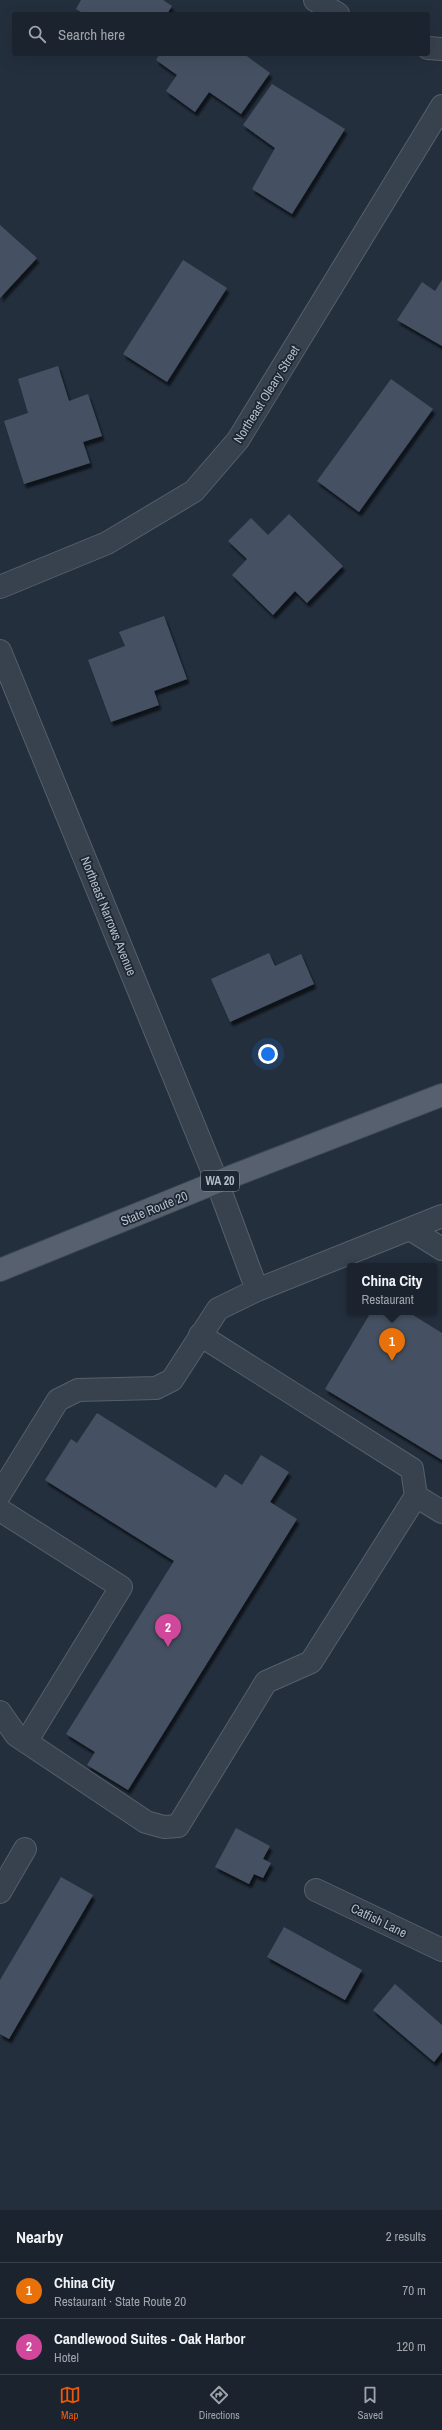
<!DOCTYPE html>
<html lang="en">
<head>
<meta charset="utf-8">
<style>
	:root { --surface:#1b232e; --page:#282f3a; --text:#f1f3f6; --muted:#a0a4aa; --line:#39404a; --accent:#ea580c }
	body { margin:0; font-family:"Archivo Narrow",sans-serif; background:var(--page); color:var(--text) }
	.you { position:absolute; left:268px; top:1054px; width:14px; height:14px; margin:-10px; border:3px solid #fff; border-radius:50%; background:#1a73e8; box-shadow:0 0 0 6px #1a73e833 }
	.badge { display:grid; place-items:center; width:26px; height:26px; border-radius:50%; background:var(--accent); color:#fff; font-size:13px; font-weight:700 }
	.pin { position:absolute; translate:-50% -33px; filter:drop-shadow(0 1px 2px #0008) }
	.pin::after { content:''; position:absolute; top:21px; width:14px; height:12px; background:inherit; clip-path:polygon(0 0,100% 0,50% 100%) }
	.popup { position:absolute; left:347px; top:1263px; width:90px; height:52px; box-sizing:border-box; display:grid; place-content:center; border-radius:4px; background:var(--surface); filter:drop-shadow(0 1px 3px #0005); font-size:13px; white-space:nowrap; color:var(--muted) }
	.popup b { font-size:15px; color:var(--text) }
	.popup::after { content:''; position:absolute; left:50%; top:100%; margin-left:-8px; border:8px solid transparent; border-top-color:var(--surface) }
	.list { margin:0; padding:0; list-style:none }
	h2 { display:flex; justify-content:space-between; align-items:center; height:52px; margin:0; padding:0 16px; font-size:17px }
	h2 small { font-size:13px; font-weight:400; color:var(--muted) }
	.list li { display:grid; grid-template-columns:26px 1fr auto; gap:12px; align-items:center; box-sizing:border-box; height:56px; padding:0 16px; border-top:1px solid var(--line) }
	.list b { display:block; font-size:15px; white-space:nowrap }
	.list p { margin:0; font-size:13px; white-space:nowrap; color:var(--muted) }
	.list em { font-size:13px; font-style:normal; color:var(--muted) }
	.icon { flex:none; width:22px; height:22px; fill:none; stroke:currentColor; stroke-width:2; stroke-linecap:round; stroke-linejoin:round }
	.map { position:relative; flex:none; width:442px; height:2210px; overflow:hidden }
	.search { position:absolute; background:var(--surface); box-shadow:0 4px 16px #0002; left:12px; right:12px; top:12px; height:44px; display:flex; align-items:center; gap:10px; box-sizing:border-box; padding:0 14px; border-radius:4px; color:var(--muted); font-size:15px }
	.sheet { height:164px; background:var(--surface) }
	nav { display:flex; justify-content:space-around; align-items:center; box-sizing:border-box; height:56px; border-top:1px solid var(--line); background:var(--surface); font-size:11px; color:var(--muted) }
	nav a { display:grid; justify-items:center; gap:2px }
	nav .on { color:var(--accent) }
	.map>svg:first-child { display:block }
	.building { fill:#455162; filter:url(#shadow) }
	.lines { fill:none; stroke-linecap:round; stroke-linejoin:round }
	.minor-casing { stroke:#565f6c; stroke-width:24 }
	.major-casing { stroke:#414a57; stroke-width:24 }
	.minor { stroke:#38414e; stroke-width:22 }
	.major { stroke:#56606e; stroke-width:22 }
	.labels { text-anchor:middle; stroke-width:3.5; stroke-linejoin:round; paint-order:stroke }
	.shield { fill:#1d2633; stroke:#878f9c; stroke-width:1 }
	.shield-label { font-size:12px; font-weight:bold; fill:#b4bcc9 }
	.street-label { font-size:13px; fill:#b4bcc9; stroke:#1d2633 }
</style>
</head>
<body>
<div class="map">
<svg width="442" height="2210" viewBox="0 0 442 2210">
	<defs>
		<filter id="shadow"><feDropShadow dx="2.5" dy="4.5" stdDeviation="1" flood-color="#0009"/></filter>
	</defs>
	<rect width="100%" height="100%" fill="#242f3e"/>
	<path class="building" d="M 81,0 L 163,0 L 172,6 L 167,14 L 84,14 L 76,9 Z
		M 160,54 L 244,54 L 270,73 L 241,114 L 209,92 L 195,112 L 166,91 L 177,75 L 156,60 Z
		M 272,84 L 345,129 L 292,214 L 252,189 L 275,148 L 243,125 Z
		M 0,225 L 37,258 L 0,298 Z
		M 183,260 L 227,288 L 167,382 L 123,354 Z
		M 442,280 L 442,346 L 397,320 L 422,282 L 435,291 Z
		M 58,366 L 69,401 L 88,394 L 102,436 L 83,442 L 90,463 L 24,484 L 4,421 L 28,413 L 18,379 Z
		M 391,379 L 433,409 L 359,512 L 317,481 Z
		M 289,514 L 343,566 L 307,603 L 295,591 L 273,615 L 232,575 L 247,559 L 228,541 L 251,518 L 268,535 Z
		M 164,616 L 187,679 L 154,691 L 159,705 L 111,722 L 88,660 L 125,646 L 119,632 Z
		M 269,953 L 275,966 L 301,954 L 314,984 L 230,1022 L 211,979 Z
		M 371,1312 L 408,1312 L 442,1333 L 442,1460 L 325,1389 Z
		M 97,1413 L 216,1488 L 225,1474 L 242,1485 L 261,1455 L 289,1472 L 270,1502 L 297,1519 L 128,1790 L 87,1765 L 95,1752 L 66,1734 L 174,1561 L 45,1480 L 71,1439 L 77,1443 Z
		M 236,1828 L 270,1846 L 263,1859 L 271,1863 L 263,1878 L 254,1874 L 249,1884 L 215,1867 Z
		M 61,1877 L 93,1895 L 9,2039 L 0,2034 L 0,1980 Z
		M 284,1927 L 362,1970 L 345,2000 L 267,1957 Z
		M 395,1984 L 442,2025 L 442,2052 L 434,2062 L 373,2010 Z"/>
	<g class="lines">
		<defs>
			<path id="minor" d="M 315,0 L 338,14
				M 428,48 L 442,49
				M 0,587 L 107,543 L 194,491 L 238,440 L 442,106
				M 0,651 L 217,1182 L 257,1290 L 442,1216
				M 410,1229 L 442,1249
				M 200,1335 L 412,1469 L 416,1496
				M 0,1494 L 58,1400 L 78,1390 L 156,1388 L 172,1380 L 218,1309 L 257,1290
				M 0,1510 L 121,1587 L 26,1742
				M 0,1712 L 16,1735 L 146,1822 L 164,1827 L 178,1826 L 266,1682 L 311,1662 L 416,1496 L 442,1512
				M 316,1890 L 442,1950
				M 0,1892 L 25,1849"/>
			<path id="major" d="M 0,1270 L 217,1182 L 442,1095"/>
		</defs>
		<use href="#minor" class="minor-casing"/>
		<use href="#major" class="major-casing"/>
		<use href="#minor" class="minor"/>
		<use href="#major" class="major"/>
	</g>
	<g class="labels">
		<rect class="shield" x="201" y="1171" width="38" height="20" rx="3"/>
		<g class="shield-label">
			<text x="220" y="1185">WA 20</text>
		</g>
		<g class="street-label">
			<text transform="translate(266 394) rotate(-58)" y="5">Northeast Oleary Street</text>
			<text transform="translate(109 916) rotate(68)" y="5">Northeast Narrows Avenue</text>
			<text transform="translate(154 1208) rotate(-22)" y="5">State Route 20</text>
			<text transform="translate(379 1920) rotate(26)" y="5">Catfish Lane</text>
		</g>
	</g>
</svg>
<div class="you"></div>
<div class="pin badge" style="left:392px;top:1361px;background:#e8710a">1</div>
<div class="popup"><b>China City</b>Restaurant</div>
<div class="pin badge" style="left:168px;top:1647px;background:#d1479c">2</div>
<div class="search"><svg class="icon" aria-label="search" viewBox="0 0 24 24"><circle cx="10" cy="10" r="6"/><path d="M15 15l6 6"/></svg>Search here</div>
</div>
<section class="sheet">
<h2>Nearby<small>2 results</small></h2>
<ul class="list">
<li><span class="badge" style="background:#e8710a">1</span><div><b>China City</b><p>Restaurant · State Route 20</p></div><em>70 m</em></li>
<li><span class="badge" style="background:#d1479c">2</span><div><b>Candlewood Suites - Oak Harbor</b><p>Hotel</p></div><em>120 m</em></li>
</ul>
</section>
<nav>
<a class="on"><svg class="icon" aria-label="map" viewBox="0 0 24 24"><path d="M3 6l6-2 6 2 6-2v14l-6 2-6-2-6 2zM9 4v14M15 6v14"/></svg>Map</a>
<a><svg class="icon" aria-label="directions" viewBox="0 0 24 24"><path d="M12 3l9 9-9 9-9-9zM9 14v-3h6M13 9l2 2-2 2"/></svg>Directions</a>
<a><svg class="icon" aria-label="saved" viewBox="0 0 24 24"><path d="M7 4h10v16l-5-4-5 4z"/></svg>Saved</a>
</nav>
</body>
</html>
